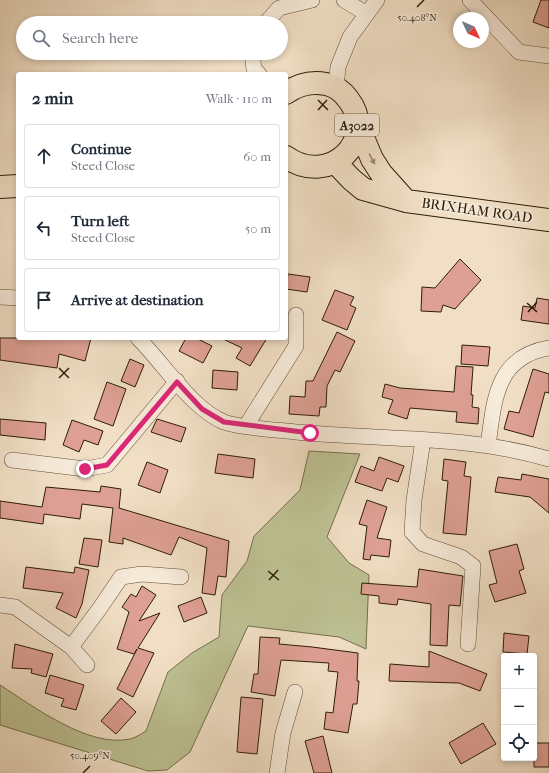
<!DOCTYPE html>
<html lang="en">
<head>
<meta charset="utf-8">
<style>
	:root { --surface:#fff; --page:#f2f2f3; --text:#1f2937; --muted:#747a83; --line:#e0e1e3 }
	body { margin:0; font-family:"IM FELL French Canon",serif; background:var(--page); color:var(--text) }
	.controls { position:absolute; right:12px; bottom:12px; display:grid; overflow:hidden; border-radius:4px; box-shadow:0 2px 6px #0003 }
	.controls button { width:36px; height:36px; display:grid; place-items:center; padding:0; border:0; border-bottom:1px solid var(--line); background:var(--surface); color:var(--text); font:20px sans-serif }
	.compass { position:absolute; left:453px; top:12px; width:36px; height:36px; border-radius:50%; background:var(--surface); box-shadow:0 2px 6px #0003; rotate:134deg }
	.stop { position:absolute; width:12px; height:12px; margin:-9px; border:3px solid #db2777; border-radius:50%; background:#fff }
	.stop.end { background:#db2777; border-color:#fff; box-shadow:0 1px 4px #0008 }
	.list { margin:0; padding:0; list-style:none }
	h2 { display:flex; justify-content:space-between; align-items:center; height:52px; margin:0; padding:0 16px; font-size:17px }
	h2 small { font-size:13px; font-weight:400; color:var(--muted) }
	.list li { display:grid; grid-template-columns:26px 1fr auto; gap:12px; align-items:center; box-sizing:border-box; height:64px; margin:0 8px 8px; padding:0 8px; border:1px solid var(--line); border-radius:4px }
	.list b { display:block; font-size:15px; white-space:nowrap }
	.list p { margin:0; font-size:13px; white-space:nowrap; color:var(--muted) }
	.list em { font-size:13px; font-style:normal; color:var(--muted) }
	.icon { flex:none; width:22px; height:22px; fill:none; stroke:currentColor; stroke-width:2; stroke-linecap:round; stroke-linejoin:round }
	.map { position:relative; flex:none; width:549px; height:773px; overflow:hidden }
	.search { position:absolute; background:var(--surface); box-shadow:0 2px 6px #0003; left:16px; top:16px; width:272px; height:44px; display:flex; align-items:center; gap:10px; box-sizing:border-box; padding:0 14px; border-radius:22px; color:var(--muted); font-size:15px }
	.panel { position:absolute; background:var(--surface); box-shadow:0 2px 6px #0003; left:16px; top:72px; width:272px; height:268px; border-radius:4px }
	.map>svg:first-child { display:block }
	.green { fill:#bdc193; stroke:#766f4c }
	.building { fill:#dea094; stroke:#2e1d06 }
	.lines { fill:none; stroke-linecap:round; stroke-linejoin:round }
	.minor-casing { stroke:#5f4e36; stroke-width:16 }
	.primary-casing { stroke:#2e1d06; stroke-width:24 }
	.minor { stroke:#f6ead9; stroke-width:15 }
	.primary { stroke:#f1dfc5; stroke-width:22 }
	.oneway { fill:#99886f }
	.route { stroke:#db2777; stroke-width:5 }
	.ticks { fill:none; stroke:#2e1d06; stroke-width:1.5 }
	.labels { text-anchor:middle; stroke-width:3.5; stroke-linejoin:round; paint-order:stroke }
	.shield { fill:#f6ead9; stroke:#6a5a45; stroke-width:1 }
	.shield-label { font-size:13px; font-weight:bold; fill:#2e1d06 }
	.street-label { font-size:14px; fill:#2e1d06; stroke:#f6ead9 }
	.ticks-label { font-size:10px; text-anchor:middle; fill:#2e1d06; stroke:#f6ead9; stroke-width:3.5; stroke-linejoin:round; paint-order:stroke }
</style>
</head>
<body>
<div class="map">
<svg width="549" height="773" viewBox="0 0 549 773">
	<rect width="100%" height="100%" fill="#f1dfc5"/>
	<filter id="stains"><feTurbulence type="fractalNoise" baseFrequency=".005" numOctaves="4"/><feColorMatrix values="0 0 0 0 .2 0 0 0 0 .09 0 0 0 0 .02 0 0 0 .5 -.17"/></filter>
	<radialGradient id="worn" r=".72"><stop offset=".6" stop-color="#630" stop-opacity="0"/><stop offset="1" stop-color="#630" stop-opacity=".3"/></radialGradient>
	<path class="green" d="M 309,451 L 360,454 L 327,537 L 349,563 L 369,575 L 366,649 L 339,637 L 248,626 L 190,752 L 167,770 L 148,771 L 0,725 L 0,685 C 33,706 88,748 130,739 C 135,738 141,734 146,731 L 168,672 L 192,653 L 219,637 L 222,595 L 247,561 L 254,536 L 300,490 Z"/>
	<path class="building" d="M 541,0 L 549,0 L 549,28 L 533,22 Z
		M 460,259 L 481,280 L 455,309 L 443,305 L 441,312 L 421,311 L 422,287 L 435,288 Z
		M 288,274 L 310,277 L 307,292 L 286,289 Z
		M 335,290 L 354,297 L 350,305 L 356,308 L 347,330 L 322,320 Z
		M 537,298 L 549,300 L 549,324 L 521,320 L 523,306 L 535,308 Z
		M 337,332 L 355,341 L 340,372 L 335,370 L 327,386 L 326,407 L 320,407 L 319,416 L 289,414 L 290,396 L 305,397 L 306,381 L 313,381 Z
		M 0,338 L 91,338 L 85,361 L 59,354 L 57,368 L 0,360 Z
		M 186,338 L 196,338 L 212,346 L 203,363 L 179,351 Z
		M 221,338 L 267,338 L 250,366 L 236,358 L 242,348 Z
		M 462,345 L 490,347 L 488,366 L 461,364 Z
		M 130,359 L 144,365 L 135,387 L 121,381 Z
		M 456,366 L 473,367 L 471,395 L 473,395 L 472,407 L 479,408 L 478,424 L 456,422 L 457,412 L 410,408 L 407,419 L 388,413 L 393,400 L 382,397 L 385,384 L 400,388 L 454,392 Z
		M 533,369 L 549,374 L 549,393 L 545,392 L 533,437 L 504,429 L 509,411 L 519,413 Z
		M 213,370 L 238,372 L 237,390 L 212,388 Z
		M 107,382 L 126,389 L 113,426 L 94,419 Z
		M 0,419 L 46,423 L 45,440 L 0,435 Z
		M 157,419 L 186,428 L 181,442 L 151,432 Z
		M 72,420 L 103,431 L 98,445 L 84,440 L 79,452 L 63,445 Z
		M 218,454 L 255,459 L 253,478 L 215,473 Z
		M 379,457 L 404,466 L 398,482 L 387,478 L 382,491 L 355,482 L 361,466 L 374,471 Z
		M 444,459 L 466,462 L 464,476 L 471,477 L 466,535 L 443,533 L 448,481 L 442,480 Z
		M 147,462 L 168,470 L 160,493 L 138,485 Z
		M 522,474 L 549,479 L 549,513 L 530,497 L 495,492 L 498,477 L 521,480 Z
		M 101,486 L 121,489 L 119,508 L 229,541 L 226,577 L 218,576 L 215,595 L 202,593 L 207,548 L 179,537 L 171,555 L 123,538 L 123,544 L 109,542 L 113,508 L 82,504 L 80,519 L 44,514 L 43,524 L 0,518 L 0,501 L 42,507 L 46,487 L 100,492 Z
		M 367,500 L 387,507 L 377,538 L 391,540 L 389,557 L 371,555 L 370,560 L 363,559 L 367,526 L 359,524 Z
		M 84,538 L 102,540 L 98,567 L 79,564 Z
		M 517,544 L 524,569 L 519,571 L 526,593 L 495,602 L 489,585 L 497,583 L 489,551 Z
		M 26,567 L 74,573 L 75,567 L 89,570 L 82,604 L 76,618 L 56,608 L 63,593 L 23,588 Z
		M 419,569 L 463,576 L 460,606 L 449,605 L 447,646 L 430,645 L 431,604 L 398,599 L 397,605 L 379,603 L 379,596 L 361,594 L 362,583 L 417,587 Z
		M 142,586 L 156,595 L 139,621 L 160,613 L 138,648 L 154,653 L 133,697 L 117,689 L 137,649 L 134,654 L 117,649 L 129,612 L 122,607 L 131,594 L 136,597 Z
		M 201,597 L 207,613 L 184,622 L 178,606 Z
		M 504,633 L 529,636 L 527,654 L 503,652 Z
		M 260,637 L 280,638 L 279,644 L 312,647 L 358,653 L 357,681 L 359,681 L 357,704 L 353,704 L 348,733 L 324,729 L 326,712 L 333,713 L 338,672 L 328,671 L 329,663 L 281,660 L 275,696 L 251,692 L 254,674 L 258,674 Z
		M 15,644 L 53,654 L 46,677 L 31,673 L 32,669 L 12,668 Z
		M 429,651 L 487,674 L 480,691 L 459,683 L 389,681 L 390,664 L 429,667 Z
		M 50,675 L 84,685 L 76,710 L 61,706 L 64,699 L 45,693 Z
		M 241,697 L 263,699 L 257,754 L 237,752 Z
		M 121,698 L 136,712 L 116,734 L 101,721 Z
		M 483,723 L 496,744 L 461,764 L 449,743 Z
		M 323,736 L 332,773 L 314,773 L 305,741 Z
		M 534,743 L 549,743 L 549,767 L 534,767 Z"/>
	<g class="lines">
		<defs>
			<path id="minor" d="M 344,0 L 367,14
				M 470,0 L 519,52 L 549,56
				M 266,23 L 279,8 L 312,0
				M 252,53 L 254,69 L 259,74
				M 336,88 L 338,67 L 350,37 L 377,0
				M 0,297 L 18,298
				M 138,338 C 163,363 192,409 224,422 C 240,428 278,430 296,432 C 380,440 468,435 549,459
				M 246,426 L 296,346 L 296,315
				M 423,440 L 414,500 L 412,532 L 423,544 L 461,557 L 473,566 L 468,644
				M 488,446 C 494,402 495,357 549,348
				M 12,460 L 85,469 L 107,465 L 177,381
				M 0,605 L 15,607 L 71,647 L 100,608 L 121,577 L 142,574 L 181,577
				M 71,647 L 87,665
				M 277,773 L 283,733 L 295,692"/>
			<path id="primary" d="M 286,93 C 299,84 311,81 326,84 C 335,86 343,92 348,99 C 379,139 330,188 286,157
				M 357,123 L 372,159 L 381,173 L 406,201
				M 335,162 L 351,179 L 363,189 L 406,201 L 549,220
				M 0,187 L 18,186"/>
		</defs>
		<use href="#minor" class="minor-casing"/>
		<use href="#primary" class="primary-casing"/>
		<use href="#minor" class="minor"/>
		<use href="#primary" class="primary"/>
	</g>
	<defs><path id="oneway-solid" d="M-6-.8H1V-3.2L6.5 0L1 3.2V.8H-6Z"/></defs>
	<use class="oneway" href="#oneway-solid" transform="translate(372 159) rotate(62)"/>
	<g class="lines">
		<path class="route" d="M 85,469 L 107,465 L 177,382 L 202,409 L 224,422 L 310,433"/>
	</g>
	<path class="ticks" d="M 417,7 L 424,0M 318,100 L 328,110M 318,110 L 327,100M 527,303 L 537,312M 528,312 L 537,302M 59,368 L 69,378M 59,378 L 69,368M 268,571 L 279,580M 269,580 L 278,570M 83,773 L 90,766"/>
	<g class="labels">
		<rect class="shield" x="335" y="114" width="44" height="22" rx="3"/>
		<g class="shield-label">
			<text x="357" y="130">A3022</text>
		</g>
		<g class="street-label">
			<text transform="translate(477 210) rotate(8)" y="5">BRIXHAM ROAD</text>
		</g>
	</g>
	<g class="ticks-label">
		<text x="417" y="21">50.408°N</text>
		<text x="90" y="759">50.409°N</text>
	</g>
	<rect width="100%" height="100%" filter="url(#stains)"/>
	<rect width="100%" height="100%" fill="url(#worn)"/>
</svg>
<div class="controls">
<button>+</button>
<button>−</button>
<button><svg class="icon" aria-label="locate" viewBox="0 0 24 24"><circle cx="12" cy="12" r="6"/><path d="M12 2v4M12 18v4M2 12h4M18 12h4"/></svg></button>
</div>
<svg class="compass" viewBox="-18 -18 36 36"><path d="M0-13l5 13h-10z" fill="#e53935"/><path d="M0 13l5-13h-10z" fill="#747a83"/></svg>
<div class="stop" style="left:310px;top:433px"></div>
<div class="stop end" style="left:85px;top:469px"></div>
<div class="search"><svg class="icon" aria-label="search" viewBox="0 0 24 24"><circle cx="10" cy="10" r="6"/><path d="M15 15l6 6"/></svg>Search here</div>
<section class="panel">
<h2>2 min<small>Walk · 110 m</small></h2>
<ul class="list">
<li><svg class="icon" aria-label="ahead" viewBox="0 0 24 24"><path d="M12 20V5M6 11l6-6 6 6"/></svg><div><b>Continue</b><p>Steed Close</p></div><em>60 m</em></li>
<li><svg class="icon" aria-label="left" viewBox="0 0 24 24"><path d="M17 20v-9H6M10 6l-5 5 5 5"/></svg><div><b>Turn left</b><p>Steed Close</p></div><em>50 m</em></li>
<li><svg class="icon" aria-label="arrive" viewBox="0 0 24 24"><path d="M6 21V4h12l-3 4 3 4H6"/></svg><div><b>Arrive at destination</b></div></li>
</ul>
</section>
</div>
</body>
</html>
